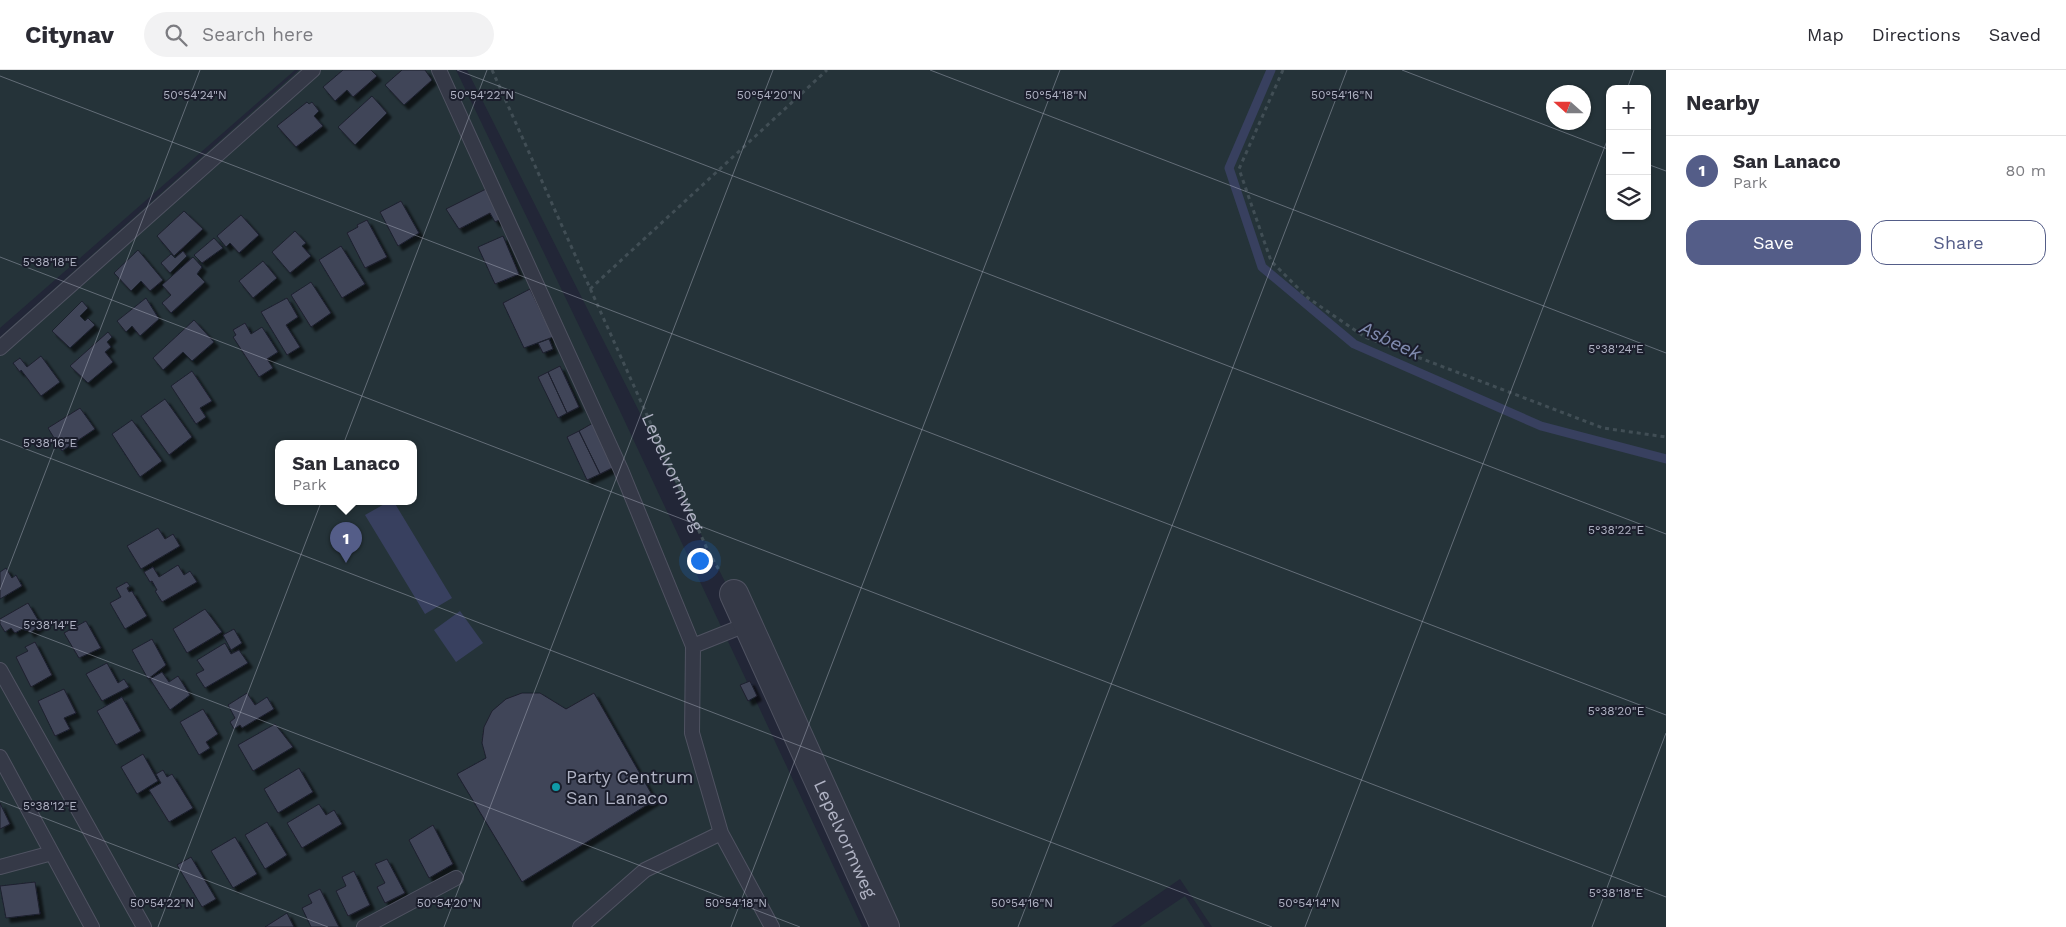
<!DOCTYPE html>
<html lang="en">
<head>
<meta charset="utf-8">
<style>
	:root { --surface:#fff; --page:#f2f2f3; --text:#2b2b33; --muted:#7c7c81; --line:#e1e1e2; --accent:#545d88 }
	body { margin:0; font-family:"Work Sans",sans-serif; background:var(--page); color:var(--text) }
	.controls { position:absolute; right:15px; top:15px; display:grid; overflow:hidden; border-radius:10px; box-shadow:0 1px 4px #0004 }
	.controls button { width:45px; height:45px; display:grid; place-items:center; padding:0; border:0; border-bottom:1px solid var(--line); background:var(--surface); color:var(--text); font:25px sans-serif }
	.compass { position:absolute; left:1546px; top:15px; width:45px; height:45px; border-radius:50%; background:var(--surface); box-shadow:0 1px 4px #0004; rotate:291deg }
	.you { position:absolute; left:699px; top:490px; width:18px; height:18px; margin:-12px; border:4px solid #fff; border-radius:50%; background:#1a73e8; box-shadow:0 0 0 8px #1a73e833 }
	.badge { display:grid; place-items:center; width:32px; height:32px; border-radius:50%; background:var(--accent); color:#fff; font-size:16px; font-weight:700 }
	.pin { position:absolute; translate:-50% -41px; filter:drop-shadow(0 1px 2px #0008) }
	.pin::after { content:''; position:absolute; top:26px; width:18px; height:15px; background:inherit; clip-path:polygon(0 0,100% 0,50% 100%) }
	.popup { position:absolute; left:275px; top:370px; width:142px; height:65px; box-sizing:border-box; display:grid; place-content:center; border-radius:10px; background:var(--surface); filter:drop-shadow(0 1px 4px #0005); font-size:16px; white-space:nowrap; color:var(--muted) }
	.popup b { font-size:19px; color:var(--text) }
	.popup::after { content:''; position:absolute; left:50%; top:100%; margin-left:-10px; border:10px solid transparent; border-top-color:var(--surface) }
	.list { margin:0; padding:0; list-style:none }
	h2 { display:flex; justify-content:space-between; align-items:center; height:65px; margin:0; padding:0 20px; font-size:21px }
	h2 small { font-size:16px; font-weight:400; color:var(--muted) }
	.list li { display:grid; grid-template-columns:32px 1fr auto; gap:15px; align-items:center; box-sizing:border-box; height:70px; padding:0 20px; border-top:1px solid var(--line) }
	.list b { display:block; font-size:19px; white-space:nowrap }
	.list p { margin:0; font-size:16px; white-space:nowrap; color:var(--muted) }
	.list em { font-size:16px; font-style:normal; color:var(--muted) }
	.actions { display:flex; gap:10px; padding:15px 20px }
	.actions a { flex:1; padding:11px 0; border:1px solid var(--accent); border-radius:15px; text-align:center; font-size:18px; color:var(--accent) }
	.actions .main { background:var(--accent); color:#fff }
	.icon { flex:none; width:28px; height:28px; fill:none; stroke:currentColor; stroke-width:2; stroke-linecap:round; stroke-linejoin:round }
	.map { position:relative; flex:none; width:1666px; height:857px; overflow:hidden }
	header { display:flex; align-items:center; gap:30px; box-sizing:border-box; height:70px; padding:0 25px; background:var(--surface); border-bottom:1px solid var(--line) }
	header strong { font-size:24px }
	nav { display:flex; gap:28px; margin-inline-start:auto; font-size:18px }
	.search { width:350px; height:45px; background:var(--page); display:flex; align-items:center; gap:12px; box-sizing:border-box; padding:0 18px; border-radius:28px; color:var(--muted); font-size:19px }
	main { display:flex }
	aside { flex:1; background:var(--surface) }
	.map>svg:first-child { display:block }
	.green { fill:#253339; fill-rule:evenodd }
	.water { fill:#38405f }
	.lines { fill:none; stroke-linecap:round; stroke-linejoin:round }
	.stream { stroke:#38405f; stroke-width:9 }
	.building { fill:#414558; stroke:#1d202e; filter:url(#shadow) }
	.service-casing { stroke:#505362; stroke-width:16 }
	.minor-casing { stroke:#505362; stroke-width:30 }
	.path { stroke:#414e55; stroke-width:3; stroke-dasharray:4 4; stroke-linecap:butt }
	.service { stroke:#353947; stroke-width:14 }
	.minor { stroke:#353947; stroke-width:28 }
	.ticks { fill:none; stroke:#b0b3c4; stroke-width:1; stroke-opacity:0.45 }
	.culture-dot { fill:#0f9aa8; stroke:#1b1e2c; stroke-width:2 }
	.labels { text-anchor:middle; stroke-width:4; stroke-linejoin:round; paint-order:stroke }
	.street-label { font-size:18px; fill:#b0b3c4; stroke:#1b1e2c }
	.poi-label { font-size:18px; fill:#b0b3c4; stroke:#1b1e2c; text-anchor:start }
	.water-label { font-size:19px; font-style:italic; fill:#808baf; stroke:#1b1e2c }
	.ticks-label { font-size:12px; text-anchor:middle; fill:#b0b3c4; stroke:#1b1e2c; stroke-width:4; stroke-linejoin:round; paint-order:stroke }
</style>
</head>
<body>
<header>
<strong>Citynav</strong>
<div class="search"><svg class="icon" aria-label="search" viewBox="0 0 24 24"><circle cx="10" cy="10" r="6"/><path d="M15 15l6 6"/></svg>Search here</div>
<nav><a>Map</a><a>Directions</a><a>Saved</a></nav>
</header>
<main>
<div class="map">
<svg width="1666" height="857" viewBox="0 0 1666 857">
	<defs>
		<filter id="shadow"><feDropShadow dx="4.5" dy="4.5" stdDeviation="1" flood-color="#0009"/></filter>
	</defs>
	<rect width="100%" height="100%" fill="#222637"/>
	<path class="green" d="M 0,0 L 295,0 L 0,258 Z
		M 299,0 L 456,0 L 619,339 L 862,857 L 0,857 L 0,267 ZM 278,374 L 414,374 L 414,432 L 278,432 Z
		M 467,0 L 1666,0 L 1666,857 L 1212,857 L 1180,809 L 1111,857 L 899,857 ZM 1610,19 L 1647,19 L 1647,146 L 1610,146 ZM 1554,22 L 1584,22 L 1584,52 L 1554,52 Z
		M 1185,826 L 1205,857 L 1139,857 Z"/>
	<path class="water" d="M 388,432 L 394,432 L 452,528 L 425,544 L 365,445 Z
		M 460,541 L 483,573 L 456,592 L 434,560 Z"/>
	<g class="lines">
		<path class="stream" d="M 1271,0 L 1229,98 L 1262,197 L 1354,274 L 1541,356 L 1666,389"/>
	</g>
	<path class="building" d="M 343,0 L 371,0 L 377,6 L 353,27 L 347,20 L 335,31 L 323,17 Z
		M 402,0 L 425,0 L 432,10 L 404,35 L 385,15 Z
		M 372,26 L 387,43 L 355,75 L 338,57 Z
		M 307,32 L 309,34 L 312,32 L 319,41 L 314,46 L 323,56 L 296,77 L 277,56 Z
		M 486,119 L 501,149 L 495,152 L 490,143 L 459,159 L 446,139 Z
		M 401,131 L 419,163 L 398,176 L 380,142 Z
		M 184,141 L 203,159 L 174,186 L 157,166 Z
		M 241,145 L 259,165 L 239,183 L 230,173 L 226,177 L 217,166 Z
		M 367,150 L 387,187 L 365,198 L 347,163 L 358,157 L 357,155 Z
		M 295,161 L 306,173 L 302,176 L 311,186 L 290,203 L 272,182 Z
		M 503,166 L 519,204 L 495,214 L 478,177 Z
		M 214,168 L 223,178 L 202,193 L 194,185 Z
		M 341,176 L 365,214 L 342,228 L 319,190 Z
		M 138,180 L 163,210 L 150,221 L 141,211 L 131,221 L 114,203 Z
		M 183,181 L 187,186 L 170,203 L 161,193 L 171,184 L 175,188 Z
		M 193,187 L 202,197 L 197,204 L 205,212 L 171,243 L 162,233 L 171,225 L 162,215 Z
		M 263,191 L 277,208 L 253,228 L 239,211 Z
		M 311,212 L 331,243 L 311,257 L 291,225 Z
		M 530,219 L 553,267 L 524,278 L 503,233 Z
		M 146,228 L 159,249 L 140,266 L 132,256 L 126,262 L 117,251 Z
		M 287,228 L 298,247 L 286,255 L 300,277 L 287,285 L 261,242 Z
		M 82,231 L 88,238 L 80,246 L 85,251 L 88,248 L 95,255 L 70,278 L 52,261 Z
		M 194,250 L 214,272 L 192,291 L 183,282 L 163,300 L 153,288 Z
		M 245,253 L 251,264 L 262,257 L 278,282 L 267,289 L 273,298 L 259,307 L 233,267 L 236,265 L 233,260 Z
		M 108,262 L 112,267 L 107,272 L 111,277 L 105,282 L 113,292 L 88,313 L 70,296 Z
		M 549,269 L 553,279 L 543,283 L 538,273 Z
		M 41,286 L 60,312 L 41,326 L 21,300 L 20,302 L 13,293 L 20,288 L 27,297 Z
		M 560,296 L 579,337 L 567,343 L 548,302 Z
		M 192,301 L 212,331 L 200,338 L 206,347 L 196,354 L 171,316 Z
		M 548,302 L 567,343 L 558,348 L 538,307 Z
		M 165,329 L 192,367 L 169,385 L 141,346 Z
		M 80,338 L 95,359 L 62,381 L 48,358 Z
		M 132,350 L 162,391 L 140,407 L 112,364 Z
		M 593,353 L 614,397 L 600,404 L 579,361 Z
		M 579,361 L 600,404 L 587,410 L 567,367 Z
		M 158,458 L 165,469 L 173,464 L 180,476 L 141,499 L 127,476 Z
		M 178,495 L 184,505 L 190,501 L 197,512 L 162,532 L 155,521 L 157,520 L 152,511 L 150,512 L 144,502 L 153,497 L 159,507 Z
		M 6,498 L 12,508 L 16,505 L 22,516 L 0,529 L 0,502 Z
		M 127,512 L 130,516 L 127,518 L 129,522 L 132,521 L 147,546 L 125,559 L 110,533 L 121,527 L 116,518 Z
		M 28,533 L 41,555 L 30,563 L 26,557 L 15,563 L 11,558 L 5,562 L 0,554 L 0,549 Z
		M 205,539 L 222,562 L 187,583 L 173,559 Z
		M 86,551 L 101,578 L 79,588 L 64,563 Z
		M 234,559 L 242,573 L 231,580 L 223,565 Z
		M 152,569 L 166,595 L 148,609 L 132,580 Z
		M 35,572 L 52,605 L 31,617 L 16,587 L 28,581 L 25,577 Z
		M 225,573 L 231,584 L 239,580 L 248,593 L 205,618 L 196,604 L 204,600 L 197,590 Z
		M 107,593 L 118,613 L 124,609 L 129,617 L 102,631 L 86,604 Z
		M 162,602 L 169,612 L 178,606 L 190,625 L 170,640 L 150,609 Z
		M 750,611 L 757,626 L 748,631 L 740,615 Z
		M 64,619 L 76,643 L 64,648 L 70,659 L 55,666 L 38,631 Z
		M 247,623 L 255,635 L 267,627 L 274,639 L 242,658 L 240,655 L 234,659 L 230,652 L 235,648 L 228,635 Z
		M 522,623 L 540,623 L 566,639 L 594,623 L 655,730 L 522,812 L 457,704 L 486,688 L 482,673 L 484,657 L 492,641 L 506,629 Z
		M 122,627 L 141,661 L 116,675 L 97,641 Z
		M 203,639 L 218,664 L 206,672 L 210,678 L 199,685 L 180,652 Z
		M 275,654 L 293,677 L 253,701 L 238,675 Z
		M 143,684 L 158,711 L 137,724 L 121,697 Z
		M 299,698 L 313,722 L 278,743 L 264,719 Z
		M 163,700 L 167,707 L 172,704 L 193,738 L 169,752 L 149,720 L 161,713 L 156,704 Z
		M 0,733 L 10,754 L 0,759 Z
		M 319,734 L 326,745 L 334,740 L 342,754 L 302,778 L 287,753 Z
		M 267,752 L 287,785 L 265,799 L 245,765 Z
		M 433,755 L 453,794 L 429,808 L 409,770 Z
		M 235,767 L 257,804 L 233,818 L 211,781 Z
		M 191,787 L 216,829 L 202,837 L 177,795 Z
		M 387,789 L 405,823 L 385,833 L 377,817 L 385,813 L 375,794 Z
		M 354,801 L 370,835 L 348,846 L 336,821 L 346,816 L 342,807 Z
		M 35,812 L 40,844 L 6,848 L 0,816 Z
		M 320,819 L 339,857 L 311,857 L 302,838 L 312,833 L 308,825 Z
		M 287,843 L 294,857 L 265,857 Z"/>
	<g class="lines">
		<defs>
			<path id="service" d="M 439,0 L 621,400 L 693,576
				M 0,278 L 313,0
				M 0,600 L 144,857
				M 0,687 L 92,857
				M 721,763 L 692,663 L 693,576 L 748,554
				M 0,797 L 52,783
				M 364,857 L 456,808
				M 580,857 L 645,800 L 721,763 L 772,857"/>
			<g id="minor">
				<path id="s2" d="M 734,524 L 885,857"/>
			</g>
		</defs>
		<use href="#service" class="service-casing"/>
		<use href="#minor" class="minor-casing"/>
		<g class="path">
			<path id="s1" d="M 492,0 L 708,481 L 719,500"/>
			<path d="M 1283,0 L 1239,99 L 1271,191 L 1308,228 L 1365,267 L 1603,358 L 1666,367"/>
			<path d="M 590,219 L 827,0"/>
		</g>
		<use href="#service" class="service"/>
		<use href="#minor" class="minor"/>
	</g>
	<path class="ticks" d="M 457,0 L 1666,464M 930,0 L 1666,283M 1402,0 L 1610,80M 0,6 L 1666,645M 1627,19 L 1634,0M 1647,94 L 1666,101M 0,187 L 1666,827M 0,369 L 1272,857M 0,520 L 200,0M 0,550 L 800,857M 0,731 L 328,857M 158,857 L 487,0M 444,857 L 773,0M 731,857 L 1060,0M 1018,857 L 1347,0M 1305,857 L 1610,63M 1592,857 L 1666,663"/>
	<circle class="culture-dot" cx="556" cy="717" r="5"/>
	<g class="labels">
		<g class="street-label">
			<text dy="6" stroke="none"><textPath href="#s1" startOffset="441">Lepelvormweg</textPath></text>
			<text dy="6" stroke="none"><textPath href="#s2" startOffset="269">Lepelvormweg</textPath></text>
		</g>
		<g class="poi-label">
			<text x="566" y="713">Party Centrum<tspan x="566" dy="21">San Lanaco</tspan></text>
		</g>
		<g class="water-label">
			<text transform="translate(1391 270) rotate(26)" y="7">Asbeek</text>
		</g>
	</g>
	<g class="ticks-label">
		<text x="482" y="29">50°54'22"N</text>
		<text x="769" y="29">50°54'20"N</text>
		<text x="1056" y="29">50°54'18"N</text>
		<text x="1342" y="29">50°54'16"N</text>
		<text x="195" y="29">50°54'24"N</text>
		<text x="50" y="196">5°38'18"E</text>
		<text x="1616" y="283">5°38'24"E</text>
		<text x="50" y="377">5°38'16"E</text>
		<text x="1616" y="464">5°38'22"E</text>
		<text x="50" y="559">5°38'14"E</text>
		<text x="1616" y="645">5°38'20"E</text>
		<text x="50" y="740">5°38'12"E</text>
		<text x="1616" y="827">5°38'18"E</text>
		<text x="162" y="837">50°54'22"N</text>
		<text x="449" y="837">50°54'20"N</text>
		<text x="736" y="837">50°54'18"N</text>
		<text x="1022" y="837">50°54'16"N</text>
		<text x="1309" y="837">50°54'14"N</text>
	</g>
</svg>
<div class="controls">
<button>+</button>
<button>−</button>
<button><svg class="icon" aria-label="layers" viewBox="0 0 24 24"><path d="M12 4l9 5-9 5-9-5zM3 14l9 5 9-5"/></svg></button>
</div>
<svg class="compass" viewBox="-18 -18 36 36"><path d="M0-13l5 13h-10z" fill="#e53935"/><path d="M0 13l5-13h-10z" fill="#7c7c81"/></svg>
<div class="you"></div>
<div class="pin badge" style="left:346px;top:493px">1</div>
<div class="popup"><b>San Lanaco</b>Park</div>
</div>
<aside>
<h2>Nearby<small></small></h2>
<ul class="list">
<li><span class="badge">1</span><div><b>San Lanaco</b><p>Park</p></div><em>80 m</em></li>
</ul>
<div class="actions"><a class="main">Save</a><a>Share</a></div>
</aside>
</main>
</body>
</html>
